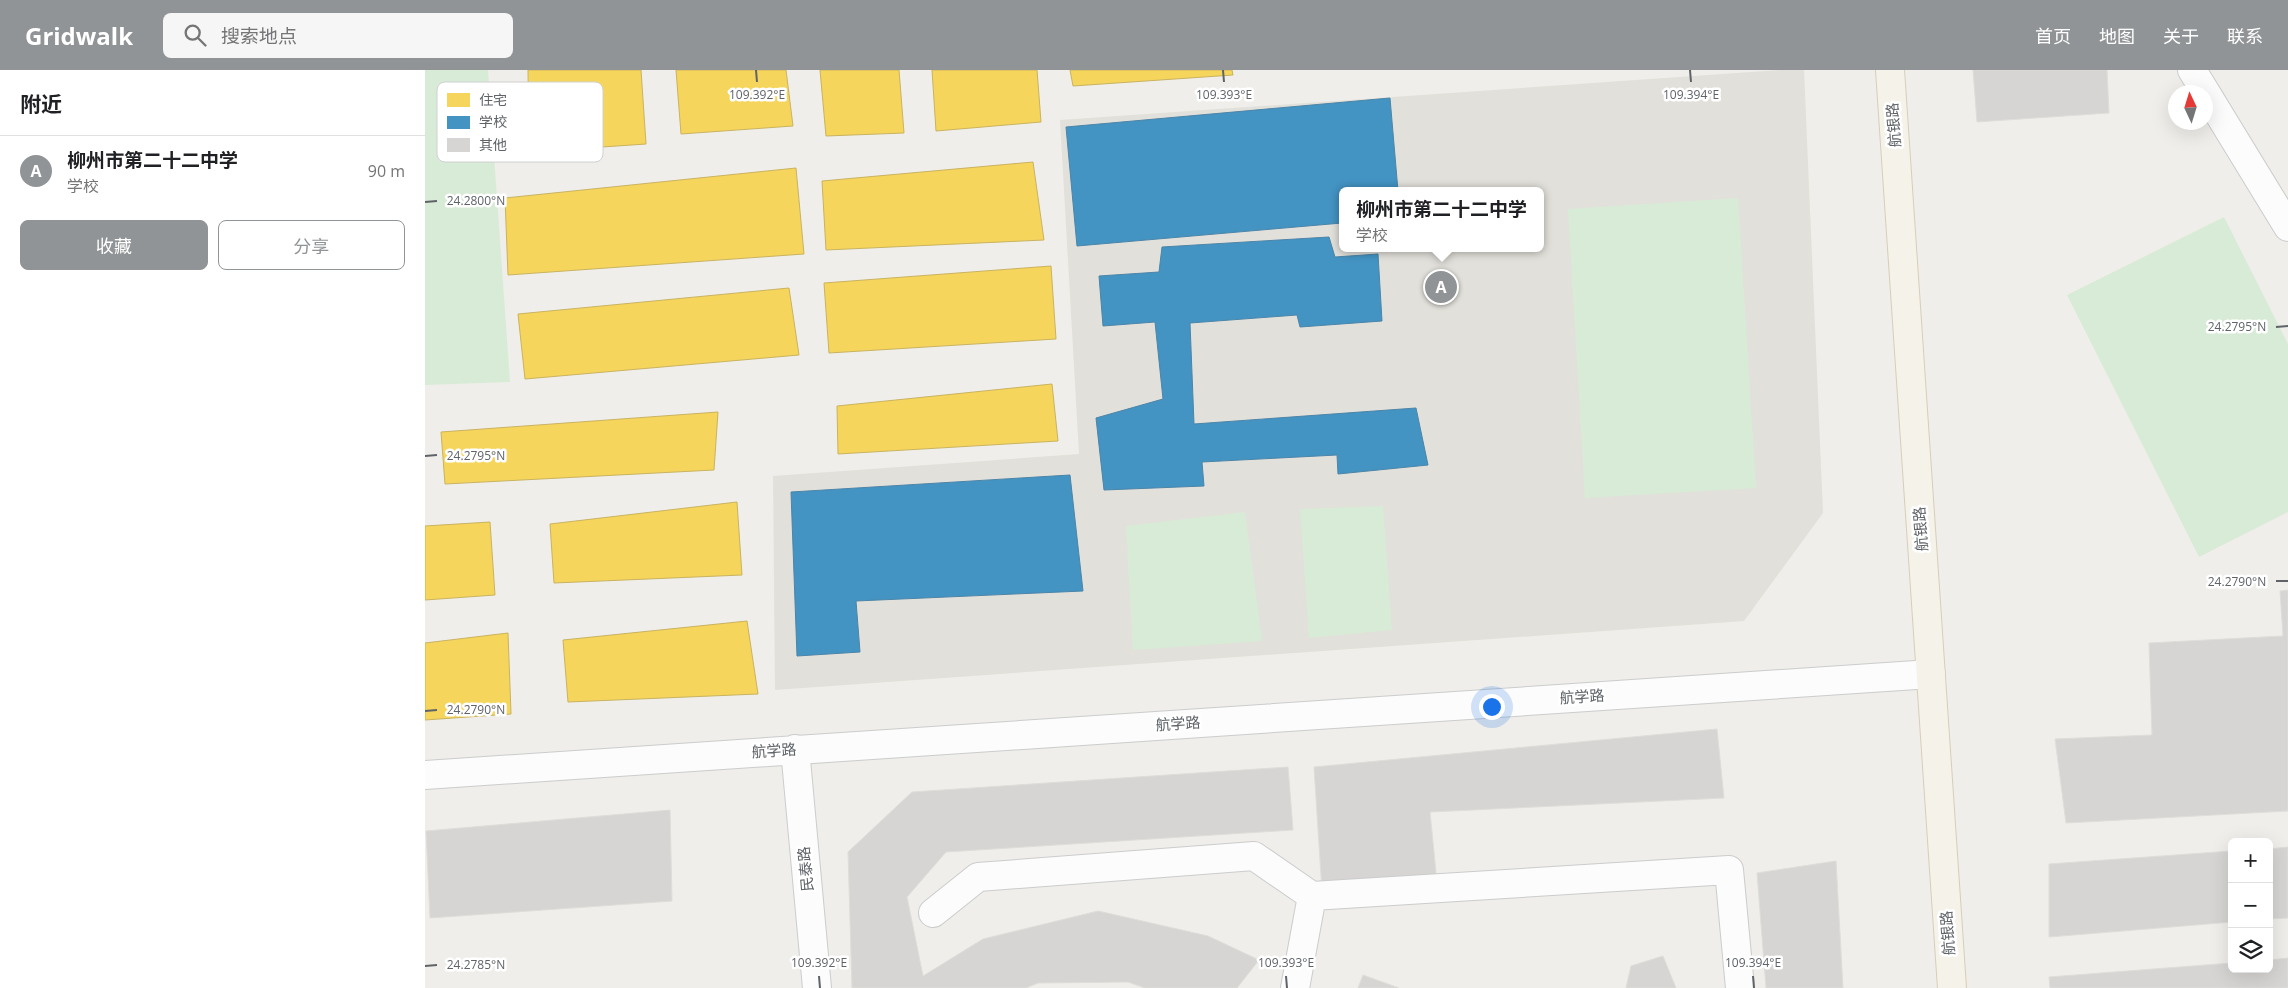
<!DOCTYPE html>
<html lang="zh">
<head>
<meta charset="utf-8">
<style>
	:root { --surface:#fff; --page:#f6f6f6; --text:#202124; --muted:#757577; --line:#e0e0e0; --accent:#919496 }
	body { margin:0; font-family:"Open Sans","Noto Sans SC",sans-serif; background:var(--page); color:var(--text) }
	.controls { position:absolute; right:15px; bottom:15px; display:grid; overflow:hidden; border-radius:8px; box-shadow:0 5px 20px #0002 }
	.controls button { width:45px; height:45px; display:grid; place-items:center; padding:0; border:0; border-bottom:1px solid var(--line); background:var(--surface); color:var(--text); font:25px sans-serif }
	.compass { position:absolute; left:1743px; top:15px; width:45px; height:45px; border-radius:50%; background:var(--surface); box-shadow:0 5px 20px #0002; rotate:356deg }
	.you { position:absolute; left:1066px; top:636px; width:18px; height:18px; margin:-12px; border:4px solid #fff; border-radius:50%; background:#1a73e8; box-shadow:0 0 0 8px #1a73e833 }
	.badge { display:grid; place-items:center; width:32px; height:32px; border-radius:50%; background:var(--accent); color:#fff; font-size:16px; font-weight:700 }
	.pin { position:absolute; translate:-50% -50%; border:2px solid #fff; box-shadow:0 1px 5px #0006 }
	.popup { position:absolute; left:914px; top:117px; width:205px; height:65px; box-sizing:border-box; display:grid; place-content:center; border-radius:8px; background:var(--surface); filter:drop-shadow(0 1px 4px #0005); font-size:16px; white-space:nowrap; color:var(--muted) }
	.popup b { font-size:19px; color:var(--text) }
	.popup::after { content:''; position:absolute; left:50%; top:100%; margin-left:-10px; border:10px solid transparent; border-top-color:var(--surface) }
	.list { margin:0; padding:0; list-style:none }
	h2 { display:flex; justify-content:space-between; align-items:center; height:65px; margin:0; padding:0 20px; font-size:21px }
	h2 small { font-size:16px; font-weight:400; color:var(--muted) }
	.list li { display:grid; grid-template-columns:32px 1fr auto; gap:15px; align-items:center; box-sizing:border-box; height:70px; padding:0 20px; border-top:1px solid var(--line) }
	.list b { display:block; font-size:19px; white-space:nowrap }
	.list p { margin:0; font-size:16px; white-space:nowrap; color:var(--muted) }
	.list em { font-size:16px; font-style:normal; color:var(--muted) }
	.actions { display:flex; gap:10px; padding:15px 20px }
	.actions a { flex:1; padding:11px 0; border:1px solid var(--accent); border-radius:8px; text-align:center; font-size:18px; color:var(--accent) }
	.actions .main { background:var(--accent); color:#fff }
	.icon { flex:none; width:28px; height:28px; fill:none; stroke:currentColor; stroke-width:2; stroke-linecap:round; stroke-linejoin:round }
	.map { position:relative; flex:none; width:1863px; height:918px; overflow:hidden }
	header { display:flex; align-items:center; gap:30px; box-sizing:border-box; height:70px; padding:0 25px; background:var(--accent); color:#fff }
	header strong { font-size:24px }
	nav { display:flex; gap:28px; margin-inline-start:auto; font-size:18px }
	.search { width:350px; height:45px; background:var(--page); display:flex; align-items:center; gap:12px; box-sizing:border-box; padding:0 18px; border-radius:8px; color:var(--muted); font-size:19px }
	main { display:flex }
	aside { flex:1; background:var(--surface) }
	.map>svg:first-child { display:block }
	.education { fill:#e2e0da; fill-rule:evenodd }
	.green { fill:#d8ebd6 }
	.homes { fill:#f6d55c; stroke:#c9b360 }
	.schools { fill:#4393c3; stroke:#4b85a8 }
	.building { fill:#d6d5d3; stroke:#deddd9 }
	.lines { fill:none; stroke-linecap:round; stroke-linejoin:round }
	.minor-casing { stroke:#cbcccc; stroke-width:30 }
	.major-casing { stroke:#d7ceb8; stroke-width:30 }
	.minor { stroke:#fdfcfc; stroke-width:28 }
	.major { stroke:#f4f2e9; stroke-width:28 }
	.ticks { fill:none; stroke:#5f6368; stroke-width:2 }
	.labels { text-anchor:middle; stroke-width:5; stroke-linejoin:round; paint-order:stroke }
	.street-label { font-size:15px; fill:#5f6368; stroke:#fff }
	.key { fill:#fff; stroke:#cfd0d2; stroke-width:1 }
	.key-label { font-size:14px; fill:#5f6368 }
	.ticks-label { font-size:12px; text-anchor:middle; fill:#5f6368; stroke:#fff; stroke-width:5; stroke-linejoin:round; paint-order:stroke }
</style>
</head>
<body>
<header>
<strong>Gridwalk</strong>
<div class="search"><svg class="icon" aria-label="search" viewBox="0 0 24 24"><circle cx="10" cy="10" r="6"/><path d="M15 15l6 6"/></svg>搜索地点</div>
<nav><a>首页</a><a>地图</a><a>关于</a><a>联系</a></nav>
</header>
<main>
<aside>
<h2>附近<small></small></h2>
<ul class="list">
<li><span class="badge">A</span><div><b>柳州市第二十二中学</b><p>学校</p></div><em>90 m</em></li>
</ul>
<div class="actions"><a class="main">收藏</a><a>分享</a></div>
</aside>
<div class="map">
<svg width="1863" height="918" viewBox="0 0 1863 918">
	<rect width="100%" height="100%" fill="#efeeea"/>
	<path class="education" d="M 1356,0 L 1379,0 L 1398,443 L 1319,551 L 350,620 L 348,406 L 654,384 L 635,50 ZM 917,121 L 1115,121 L 1115,178 L 917,178 Z"/>
	<path class="green" d="M 0,0 L 63,0 L 85,312 L 0,315 Z
		M 1313,128 L 1331,418 L 1160,428 L 1143,139 Z
		M 1799,147 L 1863,274 L 1863,442 L 1774,487 L 1642,225 Z
		M 958,436 L 967,560 L 884,568 L 875,439 Z
		M 820,442 L 837,571 L 708,580 L 701,456 Z"/>
	<path class="homes" d="M 103,0 L 216,0 L 221,74 L 104,82 Z
		M 251,0 L 361,0 L 368,56 L 256,64 Z
		M 395,0 L 474,0 L 479,63 L 401,66 Z
		M 507,0 L 612,0 L 616,52 L 511,61 Z
		M 645,0 L 807,0 L 808,5 L 648,16 Z
		M 608,92 L 619,170 L 401,180 L 397,111 Z
		M 371,98 L 379,184 L 83,205 L 80,128 Z
		M 626,196 L 631,269 L 404,283 L 399,213 Z
		M 364,218 L 374,285 L 100,309 L 93,244 Z
		M 627,314 L 633,371 L 413,384 L 412,336 Z
		M 293,342 L 289,400 L 20,414 L 16,362 Z
		M 312,432 L 317,505 L 129,513 L 125,454 Z
		M 65,452 L 70,525 L 0,530 L 0,456 Z
		M 322,551 L 333,624 L 143,632 L 138,570 Z
		M 83,563 L 86,644 L 0,650 L 0,573 Z"/>
	<path class="schools" d="M 965,28 L 973,121 L 917,121 L 917,153 L 652,176 L 641,57 Z
		M 904,167 L 910,187 L 953,184 L 957,251 L 875,257 L 872,245 L 765,253 L 769,354 L 991,338 L 1003,395 L 913,404 L 912,385 L 777,392 L 779,416 L 679,420 L 671,348 L 738,329 L 730,252 L 678,256 L 674,206 L 734,202 L 737,177 Z
		M 645,405 L 658,521 L 431,531 L 435,582 L 372,586 L 366,422 Z"/>
	<path class="building" d="M 1548,0 L 1682,0 L 1684,43 L 1552,52 Z
		M 1863,520 L 1863,741 L 1641,753 L 1630,669 L 1727,665 L 1724,573 L 1858,566 L 1855,521 Z
		M 1292,659 L 1299,728 L 1005,742 L 1012,813 L 897,821 L 889,697 Z
		M 863,697 L 868,760 L 521,782 L 482,827 L 498,906 L 558,869 L 673,841 L 783,866 L 834,890 L 812,918 L 720,918 L 703,912 L 613,913 L 601,918 L 427,918 L 423,782 L 487,722 Z
		M 245,740 L 247,831 L 5,848 L 1,761 Z
		M 1863,777 L 1863,848 L 1844,849 L 1844,779 Z
		M 1807,781 L 1807,852 L 1624,867 L 1624,794 Z
		M 1411,791 L 1418,918 L 1341,918 L 1332,803 Z
		M 1238,886 L 1251,918 L 1201,918 L 1206,896 Z
		M 1863,888 L 1863,918 L 1625,918 L 1624,907 L 1807,893 L 1807,899 L 1844,899 L 1844,890 Z
		M 938,905 L 974,918 L 933,918 Z"/>
	<g class="lines">
		<defs>
			<path id="minor" d="M 1767,0 L 1863,157
				M 370,679 L 392,918
				M 0,705 L 1506,604
				M 508,843 L 553,807 L 829,786 L 887,826 L 1304,800 L 1315,918
				M 870,918 L 887,826"/>
			<path id="major" d="M 1465,0 L 1527,918"/>
		</defs>
		<use href="#minor" class="minor-casing"/>
		<use href="#major" class="major-casing"/>
		<use href="#minor" class="minor"/>
		<use href="#major" class="major"/>
	</g>
	<path class="ticks" d="M 331,0 L 332,12M 798,0 L 799,12M 1265,0 L 1266,12M 0,132 L 12,131M 1851,257 L 1863,256M 0,386 L 12,385M 1851,511 L 1863,511M 0,641 L 12,640M 0,896 L 12,895M 394,906 L 395,918M 861,906 L 862,918M 1328,906 L 1329,918"/>
	<g class="labels">
		<g class="street-label">
			<text transform="translate(1469 55) rotate(-94)" y="5">航银路</text>
			<text transform="translate(1496 459) rotate(-94)" y="5">航银路</text>
			<text transform="translate(1157 627) rotate(-4)" y="5">航学路</text>
			<text transform="translate(753 654) rotate(-4)" y="5">航学路</text>
			<text transform="translate(349 681) rotate(-4)" y="5">航学路</text>
			<text transform="translate(381 799) rotate(-95)" y="5">民泰路</text>
			<text transform="translate(1523 863) rotate(-94)" y="5">航银路</text>
		</g>
	</g>
	<rect x="12" y="12" width="166" height="80" rx="8" class="key"/>
	<rect x="22" y="23" width="23" height="14" fill="#f6d55c"/>
	<rect x="22" y="46" width="23" height="13" fill="#4393c3"/>
	<rect x="22" y="68" width="23" height="14" fill="#d6d5d3"/>
	<g class="key-label">
		<text x="54" y="35">住宅</text>
		<text x="54" y="57">学校</text>
		<text x="54" y="80">其他</text>
	</g>
	<g class="ticks-label">
		<text x="332" y="29">109.392°E</text>
		<text x="799" y="29">109.393°E</text>
		<text x="1266" y="29">109.394°E</text>
		<text x="51" y="135">24.2800°N</text>
		<text x="1812" y="261">24.2795°N</text>
		<text x="51" y="390">24.2795°N</text>
		<text x="1812" y="516">24.2790°N</text>
		<text x="51" y="644">24.2790°N</text>
		<text x="394" y="897">109.392°E</text>
		<text x="861" y="897">109.393°E</text>
		<text x="1328" y="897">109.394°E</text>
		<text x="51" y="899">24.2785°N</text>
	</g>
</svg>
<div class="controls">
<button>+</button>
<button>−</button>
<button><svg class="icon" aria-label="layers" viewBox="0 0 24 24"><path d="M12 4l9 5-9 5-9-5zM3 14l9 5 9-5"/></svg></button>
</div>
<svg class="compass" viewBox="-18 -18 36 36"><path d="M0-13l5 13h-10z" fill="#e53935"/><path d="M0 13l5-13h-10z" fill="#757577"/></svg>
<div class="you"></div>
<div class="pin badge" style="left:1016px;top:217px">A</div>
<div class="popup"><b>柳州市第二十二中学</b>学校</div>
</div>
</main>
</body>
</html>
